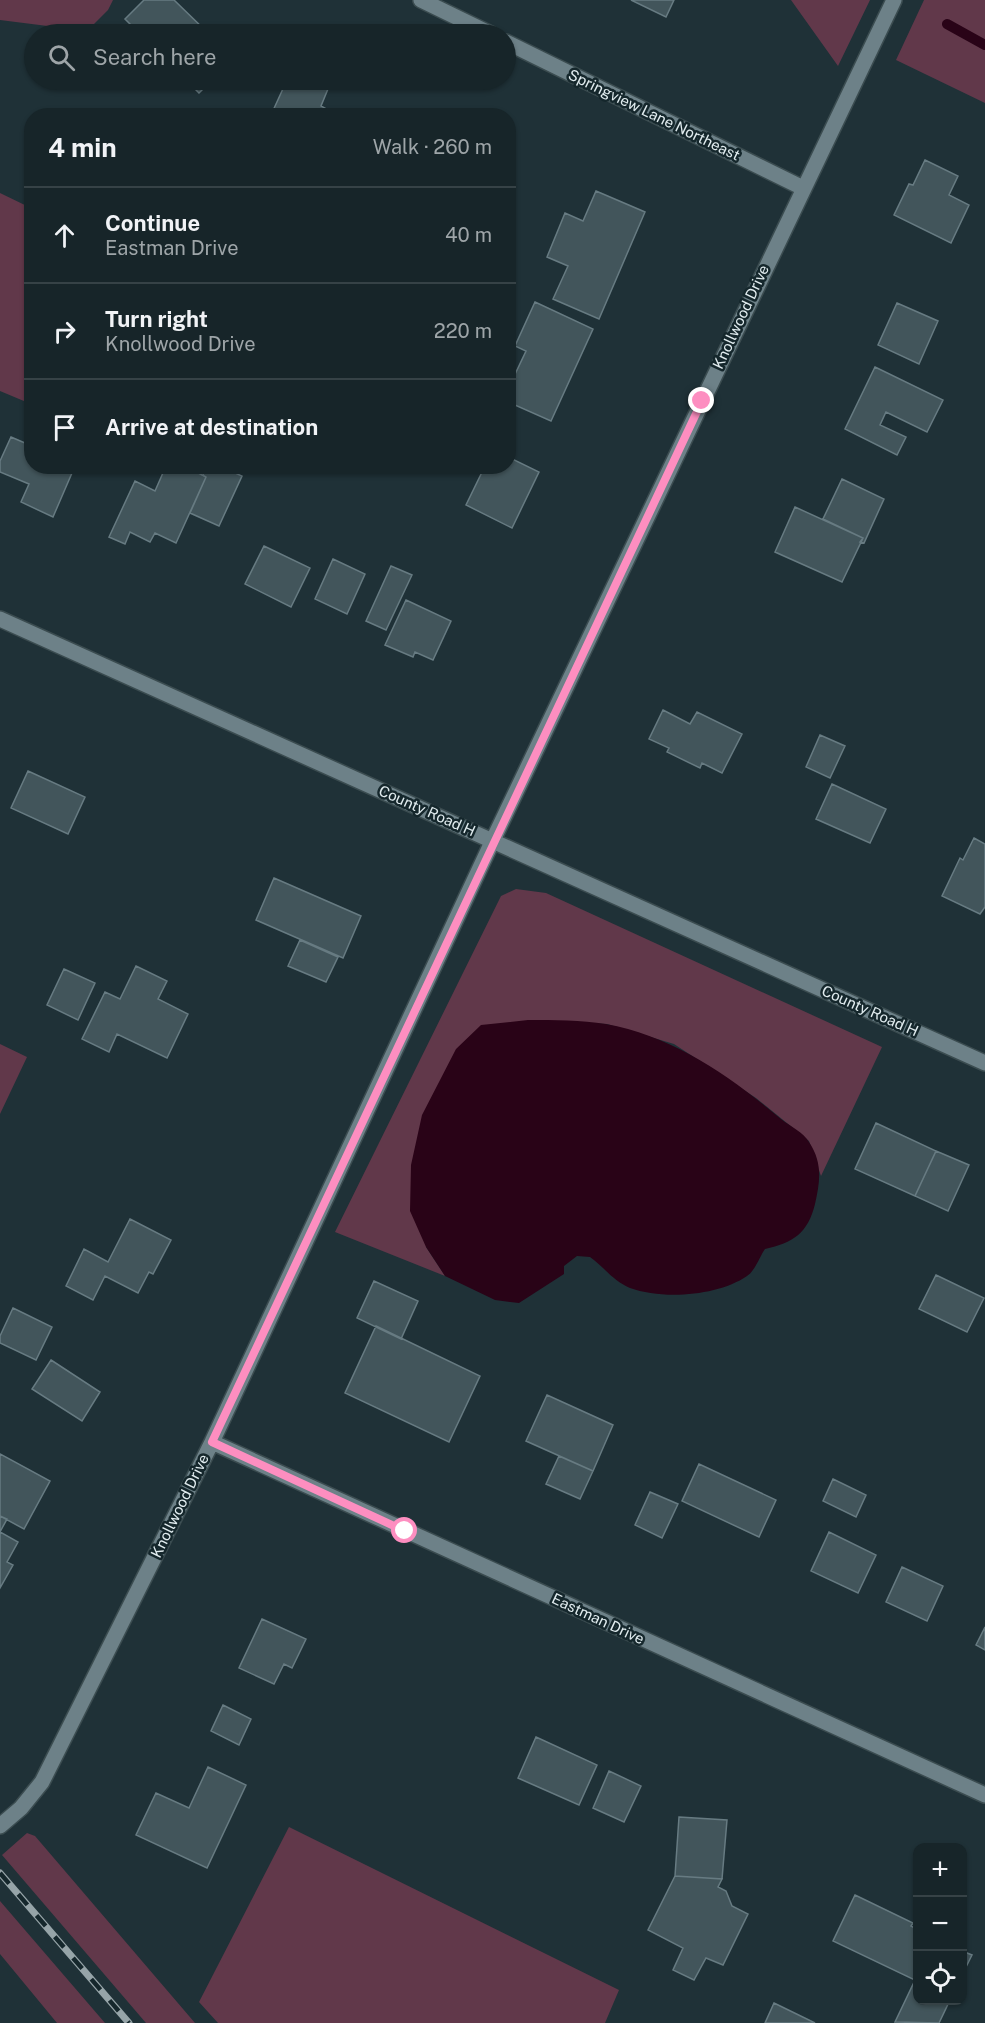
<!DOCTYPE html>
<html lang="en">
<head>
<meta charset="utf-8">
<style>
	:root { --surface:#172529; --page:#202d31; --text:#f1f3f6; --muted:#9ea5a8; --line:#364246 }
	body { margin:0; font-family:"Public Sans",sans-serif; background:var(--page); color:var(--text) }
	.controls { position:absolute; right:18px; bottom:18px; display:grid; overflow:hidden; border-radius:12px; box-shadow:0 2px 4px #0004 }
	.controls button { width:54px; height:54px; display:grid; place-items:center; padding:0; border:0; border-bottom:2px solid var(--line); background:var(--surface); color:var(--text); font:30px sans-serif }
	.stop { position:absolute; width:18px; height:18px; margin:-14px; border:4px solid #fd8ec0; border-radius:50%; background:#fff }
	.stop.end { background:#fd8ec0; border-color:#fff; box-shadow:0 2px 6px #0008 }
	.list { margin:0; padding:0; list-style:none }
	h2 { display:flex; justify-content:space-between; align-items:center; height:78px; margin:0; padding:0 24px; font-size:26px }
	h2 small { font-size:20px; font-weight:400; color:var(--muted) }
	.list li { display:grid; grid-template-columns:39px 1fr auto; gap:18px; align-items:center; box-sizing:border-box; height:96px; padding:0 24px; border-top:2px solid var(--line) }
	.list b { display:block; font-size:22px; white-space:nowrap }
	.list p { margin:0; font-size:20px; white-space:nowrap; color:var(--muted) }
	.list em { font-size:20px; font-style:normal; color:var(--muted) }
	.icon { flex:none; width:33px; height:33px; fill:none; stroke:currentColor; stroke-width:2; stroke-linecap:round; stroke-linejoin:round }
	.map { position:relative; flex:none; width:985px; height:2023px; overflow:hidden }
	.search { position:absolute; background:var(--surface); box-shadow:0 2px 4px #0004; left:24px; top:24px; width:492px; height:66px; display:flex; align-items:center; gap:15px; box-sizing:border-box; padding:0 21px; border-radius:33px; color:var(--muted); font-size:22px }
	.panel { position:absolute; background:var(--surface); box-shadow:0 2px 4px #0004; left:24px; top:108px; width:492px; height:366px; border-radius:24px }
	.map>svg:first-child { display:block }
	.green { fill:#61384a }
	.water { fill:#290317 }
	.lines { fill:none; stroke-linecap:round; stroke-linejoin:round }
	.stream { stroke:#290317; stroke-width:10 }
	.building { fill:#42555b; stroke:#677b82; stroke-width:1.5 }
	.minor-casing { stroke:#3b4c50; stroke-width:18 }
	.tertiary-casing { stroke:#3b4c50; stroke-width:18 }
	.minor { stroke:#6d8188; stroke-width:15 }
	.tertiary { stroke:#6d8188; stroke-width:15 }
	.rail-casing { stroke:#96a4a8; stroke-width:7 }
	.rail { stroke:#15272c; stroke-width:4.5; stroke-dasharray:14; stroke-linecap:butt }
	.route { stroke:#fd8ec0; stroke-width:8 }
	.labels { text-anchor:middle; stroke-width:5; stroke-linejoin:round; paint-order:stroke }
	.street-label { font-size:15px; fill:#e1ecef; stroke:#15272c }
</style>
</head>
<body>
<div class="map">
<svg width="985" height="2023" viewBox="0 0 985 2023">
	<rect width="100%" height="100%" fill="#1f3137"/>
	<path class="green" d="M 0,0 L 113,0 L 108,10 L 87,31 L 0,20 Z
		M 791,0 L 870,0 L 838,66 Z
		M 924,0 L 985,0 L 985,103 L 896,60 Z
		M 0,193 L 31,208 L 31,404 L 0,391 Z
		M 516,889 L 546,893 L 882,1047 L 821,1176 L 809,1141 L 756,1098 L 674,1044 L 607,1024 L 528,1020 L 426,1247 L 445,1276 L 335,1232 L 501,896 Z
		M 0,1044 L 27,1057 L 0,1114 Z
		M 289,1827 L 619,1990 L 605,2023 L 218,2023 L 199,2002 Z
		M 27,1833 L 35,1836 L 195,2023 L 146,2023 L 2,1855 Z
		M 0,1901 L 105,2023 L 57,2023 L 0,1954 Z"/>
	<path class="water" d="M 528,1020 C 554,1020 581,1020 606,1024 C 673,1036 730,1076 781,1119 C 790,1126 804,1133 809,1142 C 823,1163 820,1182 815,1204 C 808,1233 793,1243 765,1249 C 760,1256 755,1271 747,1276 C 718,1296 663,1300 630,1288 C 613,1281 604,1267 590,1257 L 577,1256 L 564,1266 L 564,1274 L 519,1303 L 495,1300 L 445,1276 L 426,1247 L 410,1211 L 411,1165 L 422,1115 L 456,1049 L 481,1025 Z"/>
	<g class="lines">
		<path class="stream" d="M 947,24 L 985,45"/>
	</g>
	<path class="building" d="M 144,0 L 174,0 L 208,33 L 215,26 L 223,34 L 140,34 L 125,19 Z
		M 631,0 L 674,0 L 666,17 Z
		M 186,80 L 212,80 L 199,93 Z
		M 287,80 L 308,80 L 328,89 L 321,106 L 330,111 L 328,116 L 271,115 Z
		M 925,160 L 958,176 L 949,195 L 969,205 L 951,243 L 894,215 L 909,184 L 913,185 Z
		M 596,191 L 645,212 L 599,319 L 553,299 L 568,266 L 547,257 L 565,213 L 583,221 Z
		M 535,302 L 593,329 L 551,421 L 508,402 L 508,389 L 526,351 L 515,346 Z
		M 897,303 L 938,321 L 919,364 L 878,345 Z
		M 875,367 L 943,400 L 927,432 L 886,412 L 880,425 L 906,437 L 897,455 L 845,429 Z
		M 11,437 L 32,446 L 32,466 L 75,466 L 53,517 L 21,502 L 29,484 L 0,472 L 0,461 Z
		M 508,457 L 539,472 L 512,528 L 466,505 L 485,466 L 508,466 Z
		M 166,466 L 185,466 L 206,477 L 176,543 L 155,533 L 150,542 L 130,532 L 125,544 L 109,537 L 135,481 L 155,491 Z
		M 207,466 L 220,466 L 242,476 L 219,526 L 190,513 L 206,477 L 203,475 Z
		M 842,479 L 884,499 L 864,543 L 860,542 L 863,538 L 823,519 Z
		M 795,507 L 863,538 L 842,582 L 775,552 Z
		M 264,546 L 310,568 L 291,607 L 245,584 Z
		M 333,559 L 365,574 L 347,614 L 315,599 Z
		M 391,566 L 412,575 L 386,630 L 366,621 Z
		M 406,600 L 451,621 L 433,660 L 415,652 L 413,657 L 385,645 Z
		M 663,710 L 690,724 L 697,712 L 742,734 L 722,773 L 702,763 L 700,768 L 667,752 L 669,748 L 649,739 Z
		M 820,735 L 845,746 L 830,778 L 806,767 Z
		M 28,771 L 85,797 L 68,834 L 11,808 Z
		M 832,784 L 886,809 L 870,843 L 816,819 Z
		M 974,838 L 985,844 L 985,907 L 980,914 L 942,896 L 960,858 L 963,860 Z
		M 274,878 L 361,916 L 343,958 L 256,920 Z
		M 300,940 L 338,957 L 326,982 L 288,966 Z
		M 136,966 L 167,981 L 158,999 L 188,1014 L 167,1058 L 117,1034 L 109,1052 L 82,1039 L 105,992 L 120,999 Z
		M 64,969 L 95,983 L 78,1020 L 47,1005 Z
		M 876,1123 L 936,1151 L 915,1196 L 855,1169 Z
		M 936,1151 L 969,1165 L 948,1211 L 915,1196 Z
		M 130,1219 L 171,1240 L 153,1274 L 149,1272 L 138,1293 L 105,1276 L 93,1300 L 66,1286 L 84,1249 L 108,1262 Z
		M 936,1275 L 984,1298 L 967,1332 L 919,1309 Z
		M 374,1281 L 418,1301 L 401,1339 L 357,1318 Z
		M 13,1308 L 52,1327 L 36,1360 L 0,1343 L 0,1336 Z
		M 376,1326 L 480,1376 L 449,1442 L 345,1393 Z
		M 51,1360 L 100,1392 L 82,1421 L 32,1389 Z
		M 547,1395 L 613,1425 L 593,1471 L 526,1441 Z
		M 0,1454 L 50,1481 L 24,1529 L 0,1516 Z
		M 559,1456 L 593,1471 L 580,1499 L 546,1484 Z
		M 699,1464 L 776,1500 L 759,1537 L 682,1501 Z
		M 833,1479 L 866,1495 L 856,1517 L 823,1501 Z
		M 650,1492 L 678,1504 L 662,1538 L 635,1525 Z
		M 0,1516 L 7,1519 L 0,1532 L 18,1542 L 7,1562 L 13,1565 L 0,1588 Z
		M 829,1532 L 876,1555 L 858,1593 L 811,1571 Z
		M 902,1567 L 943,1586 L 927,1621 L 886,1602 Z
		M 262,1619 L 306,1639 L 292,1668 L 284,1664 L 274,1684 L 239,1668 Z
		M 985,1627 L 985,1650 L 976,1645 Z
		M 223,1705 L 251,1719 L 239,1745 L 211,1731 Z
		M 536,1737 L 597,1765 L 579,1805 L 518,1778 Z
		M 208,1767 L 246,1785 L 207,1868 L 136,1835 L 156,1793 L 189,1808 Z
		M 609,1771 L 641,1786 L 624,1822 L 593,1808 Z
		M 679,1817 L 727,1820 L 722,1879 L 675,1876 Z
		M 675,1876 L 722,1879 L 718,1887 L 726,1891 L 732,1906 L 748,1914 L 723,1965 L 706,1958 L 694,1980 L 673,1970 L 683,1948 L 648,1930 Z
		M 855,1895 L 913,1923 L 911,1926 L 918,1930 L 918,2000 L 950,2000 L 939,2023 L 895,2022 L 915,1980 L 833,1941 Z
		M 962,1951 L 972,1955 L 962,1975 Z
		M 774,2003 L 815,2023 L 765,2023 Z"/>
	<g class="lines">
		<defs>
			<path id="minor" d="M 421,0 L 491,34
				M 506,42 L 803,188
				M 212,1442 L 985,1795
				M 0,1826 L 21,1808 L 42,1782 L 212,1442 L 493,840 L 894,0"/>
			<path id="tertiary" d="M 0,619 L 985,1063"/>
		</defs>
		<use href="#minor" class="minor-casing"/>
		<use href="#tertiary" class="tertiary-casing"/>
		<use href="#minor" class="minor"/>
		<use href="#tertiary" class="tertiary"/>
		<defs>
			<path id="rail" d="M 0,1873 L 129,2023"/>
		</defs>
		<use href="#rail" class="rail-casing"/>
		<use href="#rail" class="rail"/>
	</g>
	<g class="lines">
		<path class="route" d="M 405,1531 L 212,1442 L 702,401"/>
	</g>
	<g class="labels">
		<g class="street-label">
			<text transform="translate(654 115) rotate(26)" y="5">Springview Lane Northeast</text>
			<text transform="translate(741 317) rotate(-65)" y="5">Knollwood Drive</text>
			<text transform="translate(427 811) rotate(24)" y="5">County Road H</text>
			<text transform="translate(870 1011) rotate(24)" y="5">County Road H</text>
			<text transform="translate(180 1506) rotate(-64)" y="5">Knollwood Drive</text>
			<text transform="translate(598 1619) rotate(25)" y="5">Eastman Drive</text>
		</g>
	</g>
</svg>
<div class="controls">
<button>+</button>
<button>−</button>
<button><svg class="icon" aria-label="locate" viewBox="0 0 24 24"><circle cx="12" cy="12" r="6"/><path d="M12 2v4M12 18v4M2 12h4M18 12h4"/></svg></button>
</div>
<div class="stop" style="left:405px;top:1531px"></div>
<div class="stop end" style="left:702px;top:401px"></div>
<div class="search"><svg class="icon" aria-label="search" viewBox="0 0 24 24"><circle cx="10" cy="10" r="6"/><path d="M15 15l6 6"/></svg>Search here</div>
<section class="panel">
<h2>4 min<small>Walk · 260 m</small></h2>
<ul class="list">
<li><svg class="icon" aria-label="ahead" viewBox="0 0 24 24"><path d="M12 20V5M6 11l6-6 6 6"/></svg><div><b>Continue</b><p>Eastman Drive</p></div><em>40 m</em></li>
<li><svg class="icon" aria-label="right" viewBox="0 0 24 24"><path d="M7 20v-9h11M14 6l5 5-5 5"/></svg><div><b>Turn right</b><p>Knollwood Drive</p></div><em>220 m</em></li>
<li><svg class="icon" aria-label="arrive" viewBox="0 0 24 24"><path d="M6 21V4h12l-3 4 3 4H6"/></svg><div><b>Arrive at destination</b></div></li>
</ul>
</section>
</div>
</body>
</html>
